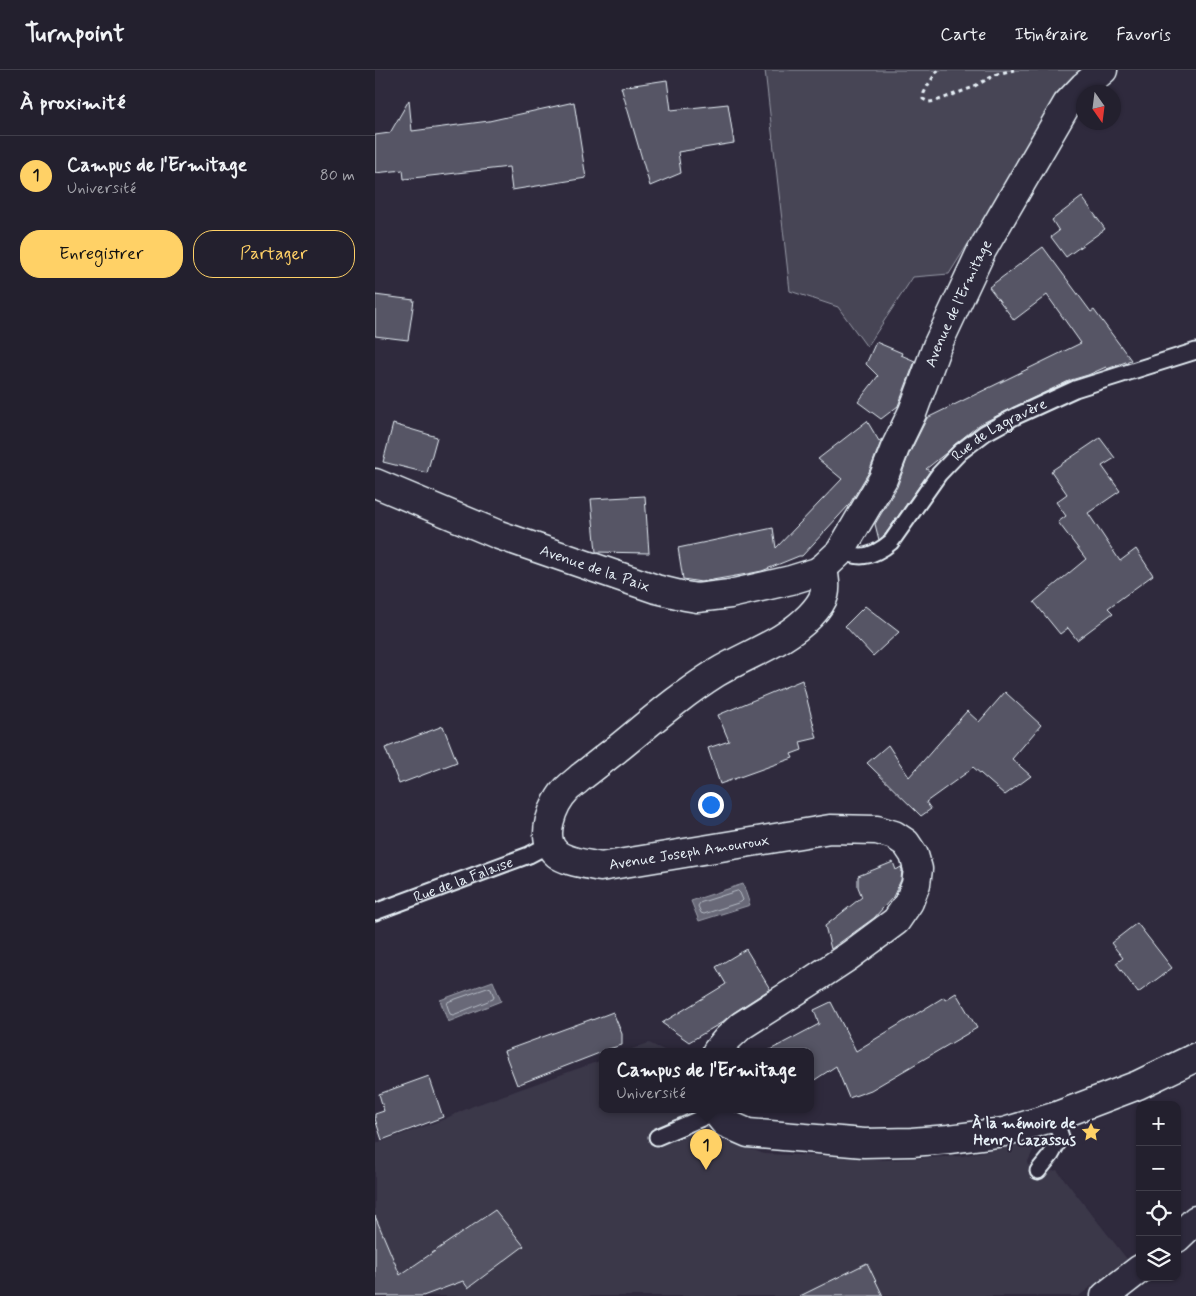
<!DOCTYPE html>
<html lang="fr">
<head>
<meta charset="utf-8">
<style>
	:root { --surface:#23202e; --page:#2f2d3a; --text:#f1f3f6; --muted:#a3a3aa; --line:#403e4a; --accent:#ffd166 }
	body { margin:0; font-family:Mynerve,sans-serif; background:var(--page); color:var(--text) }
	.controls { position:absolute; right:15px; bottom:15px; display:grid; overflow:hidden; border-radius:10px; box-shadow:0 1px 4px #0004 }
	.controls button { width:45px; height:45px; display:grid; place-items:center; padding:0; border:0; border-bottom:1px solid var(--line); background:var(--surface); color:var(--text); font:25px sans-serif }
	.compass { position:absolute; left:701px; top:15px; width:45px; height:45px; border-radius:50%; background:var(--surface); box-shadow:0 1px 4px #0004; rotate:166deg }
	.you { position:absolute; left:335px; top:734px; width:18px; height:18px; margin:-12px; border:4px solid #fff; border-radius:50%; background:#1a73e8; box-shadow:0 0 0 8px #1a73e833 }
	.badge { display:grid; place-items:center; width:32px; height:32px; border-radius:50%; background:var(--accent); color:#111; font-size:16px; font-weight:700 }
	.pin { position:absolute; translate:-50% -41px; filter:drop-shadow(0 1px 2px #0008) }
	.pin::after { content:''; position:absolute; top:26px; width:18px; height:15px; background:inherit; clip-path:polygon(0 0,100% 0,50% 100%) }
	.popup { position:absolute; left:224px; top:978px; width:215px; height:65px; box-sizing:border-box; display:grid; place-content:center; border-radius:10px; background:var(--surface); filter:drop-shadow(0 1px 4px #0005); font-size:16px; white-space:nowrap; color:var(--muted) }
	.popup b { font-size:19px; color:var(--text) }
	.popup::after { content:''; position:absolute; left:50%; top:100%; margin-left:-10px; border:10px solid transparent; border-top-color:var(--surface) }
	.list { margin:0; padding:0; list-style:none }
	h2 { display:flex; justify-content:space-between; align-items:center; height:65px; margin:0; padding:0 20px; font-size:21px }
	h2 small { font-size:16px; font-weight:400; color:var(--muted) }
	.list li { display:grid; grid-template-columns:32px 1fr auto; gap:15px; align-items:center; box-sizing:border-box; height:80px; padding:0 20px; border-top:1px solid var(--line) }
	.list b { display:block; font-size:19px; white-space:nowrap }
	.list p { margin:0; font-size:16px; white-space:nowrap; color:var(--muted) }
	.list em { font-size:16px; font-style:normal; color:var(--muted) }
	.actions { display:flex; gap:10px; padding:15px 20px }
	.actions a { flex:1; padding:11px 0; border:1px solid var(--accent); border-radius:20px; text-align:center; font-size:18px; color:var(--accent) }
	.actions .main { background:var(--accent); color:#111 }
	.icon { flex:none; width:28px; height:28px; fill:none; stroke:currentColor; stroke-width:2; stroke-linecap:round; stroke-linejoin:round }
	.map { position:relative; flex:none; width:821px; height:1226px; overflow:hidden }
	header { display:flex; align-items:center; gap:30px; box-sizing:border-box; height:70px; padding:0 25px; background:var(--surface); border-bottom:1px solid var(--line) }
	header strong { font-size:24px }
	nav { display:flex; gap:28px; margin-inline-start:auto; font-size:18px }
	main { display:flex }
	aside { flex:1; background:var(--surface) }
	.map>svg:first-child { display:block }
	.built { fill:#3b3749 }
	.green { fill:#464455; stroke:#979aa6 }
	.water { fill:#696978; stroke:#9c9fab }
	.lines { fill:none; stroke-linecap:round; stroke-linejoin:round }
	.shore { stroke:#b5bbc5; stroke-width:1 }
	.building { fill:#575565; stroke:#e8f1f8 }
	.service-casing { stroke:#e8f1f8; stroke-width:19 }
	.minor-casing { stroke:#e8f1f8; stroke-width:31 }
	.path { stroke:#e8f1f8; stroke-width:3; stroke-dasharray:4 4; stroke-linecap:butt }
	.service { stroke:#2f2a3d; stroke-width:15 }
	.minor { stroke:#2f2a3d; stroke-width:28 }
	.labels { text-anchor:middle; stroke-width:4; stroke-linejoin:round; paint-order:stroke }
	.street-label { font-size:15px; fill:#e8f1f8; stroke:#2f2a3d }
	.poi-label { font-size:15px; font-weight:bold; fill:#e8f1f8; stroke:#2f2a3d; text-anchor:end }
</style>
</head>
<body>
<header>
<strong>Turnpoint</strong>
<nav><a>Carte</a><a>Itinéraire</a><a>Favoris</a></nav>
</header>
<main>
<aside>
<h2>À proximité<small></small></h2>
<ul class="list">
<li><span class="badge">1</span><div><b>Campus de l'Ermitage</b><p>Université</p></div><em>80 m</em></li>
</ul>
<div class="actions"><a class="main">Enregistrer</a><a>Partager</a></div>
</aside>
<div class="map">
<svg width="821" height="1226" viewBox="0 0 821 1226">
	<rect width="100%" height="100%" fill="#2f2a3d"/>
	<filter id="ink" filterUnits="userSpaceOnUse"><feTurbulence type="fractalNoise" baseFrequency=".02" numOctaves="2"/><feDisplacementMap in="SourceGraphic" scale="10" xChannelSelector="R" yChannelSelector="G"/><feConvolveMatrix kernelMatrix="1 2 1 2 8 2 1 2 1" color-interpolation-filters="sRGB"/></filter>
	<g filter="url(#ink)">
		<path class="built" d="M 274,973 L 291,981 L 252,981 L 265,976 Z
			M 227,990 L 227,1039 L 325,1039 L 338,1058 L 356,1071 L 389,1084 L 478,1087 L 508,1090 L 587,1086 L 648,1073 L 660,1076 L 652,1094 L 667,1104 L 682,1100 L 752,1189 L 704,1226 L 0,1226 L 0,1074 L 67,1050 L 98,1036 Z"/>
		<path class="green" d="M 390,0 L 722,0 L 686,26 L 574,204 L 538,207 L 492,277 L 463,237 L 415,221 Z"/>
		<path class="water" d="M 368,814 L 375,835 L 324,851 L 316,831 Z
			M 118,911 L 126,931 L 73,952 L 65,930 Z"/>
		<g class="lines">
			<path class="shore" d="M 363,821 L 365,823 L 368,830 L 366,832 L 329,844 L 326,843 L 323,836 L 325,833 Z
				M 113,918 L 116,919 L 119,927 L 118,929 L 78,945 L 75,944 L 72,935 L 73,932 Z"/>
		</g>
		<path class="building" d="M 292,10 L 296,40 L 353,34 L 359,73 L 303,82 L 306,103 L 275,116 L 246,17 Z
			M 34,30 L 37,61 L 114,51 L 199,32 L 211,108 L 137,120 L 134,97 L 29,109 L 28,100 L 0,103 L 0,65 L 15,63 Z
			M 707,127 L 730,159 L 691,187 L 676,167 L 684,161 L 677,150 Z
			M 668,177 L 716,242 L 719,240 L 756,290 L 732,299 L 731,297 L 713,305 L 696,310 L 637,338 L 604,355 L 579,375 L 571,383 L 551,399 L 555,401 L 509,466 L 504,470 L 500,454 L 522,417 L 534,384 L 552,348 L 706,273 L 672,225 L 639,250 L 614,217 Z
			M 0,225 L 39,230 L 33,270 L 0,266 Z
			M 501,272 L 527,283 L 526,285 L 540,291 L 523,336 L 506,349 L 483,332 L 503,306 L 491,294 Z
			M 492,351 L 504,371 L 507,369 L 494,402 L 474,435 L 427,486 L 424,486 L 387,501 L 372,504 L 326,512 L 308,509 L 303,478 L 398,458 L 401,478 L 467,409 L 443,389 Z
			M 18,354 L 62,367 L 52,403 L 8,392 Z
			M 725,368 L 740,388 L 727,396 L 745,421 L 713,443 L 745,491 L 761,479 L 778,505 L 733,538 L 738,543 L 702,570 L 693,558 L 685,564 L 659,532 L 711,489 L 683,452 L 691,446 L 681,432 L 692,424 L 676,401 Z
			M 270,426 L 274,483 L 221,482 L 216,429 Z
			M 490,536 L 524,562 L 498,586 L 470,556 Z
			M 427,610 L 442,668 L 425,672 L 427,680 L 416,684 L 418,688 L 345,714 L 333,678 L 354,671 L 343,645 Z
			M 630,622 L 666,655 L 637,689 L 656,706 L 630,725 L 598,697 L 594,701 L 551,732 L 556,739 L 546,746 L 492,693 L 513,675 L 534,707 L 592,641 L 604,652 Z
			M 68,656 L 82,692 L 24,714 L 10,678 Z
			M 518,792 L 521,800 L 526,797 L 527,800 L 526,810 L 518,827 L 499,848 L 456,879 L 450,856 L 487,827 L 483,817 L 483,806 Z
			M 762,853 L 797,898 L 763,923 L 741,893 L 748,888 L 736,873 Z
			M 371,879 L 395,919 L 358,943 L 346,953 L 314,972 L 287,953 L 351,914 L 341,897 Z
			M 581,923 L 602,958 L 496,1020 L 474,1028 L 461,996 L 435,1013 L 435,981 L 393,981 L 444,954 L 439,940 L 456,932 L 481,981 L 569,927 L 570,930 Z
			M 238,942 L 247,964 L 247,975 L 227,981 L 227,982 L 142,1015 L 129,981 L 217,949 L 217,950 Z
			M 54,1006 L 68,1047 L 7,1070 L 0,1049 L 0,1044 L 9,1041 L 4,1024 Z
			M 120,1140 L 149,1176 L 93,1218 L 88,1211 L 48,1226 L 0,1226 L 0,1146 L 25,1205 Z
			M 492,1193 L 508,1226 L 425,1226 Z"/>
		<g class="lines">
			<defs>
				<g id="service">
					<path id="s1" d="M 465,482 C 471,483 479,486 486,486 C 496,486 508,479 516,472 L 564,404 L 585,382 L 610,363 L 641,346 L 700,319 L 821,281"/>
					<path id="s2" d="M 0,842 L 154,785 L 175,774"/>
					<path d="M 282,1067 L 341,1042"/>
					<path d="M 663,1101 L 676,1085 L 686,1067 L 679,1047"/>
				</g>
				<g id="minor">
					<path id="s3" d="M 0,413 L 124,465 L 281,519 L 310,526 L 322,528 L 355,524 L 416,510 L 442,502 L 448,498 L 465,482 L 508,409 L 520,378 L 538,341 L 562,276 L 606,182 L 692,34 L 709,16 L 728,0"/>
					<path d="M 342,981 L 352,969 L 366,956 L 435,912 L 474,886 L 521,851 L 534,832 L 541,814 L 543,799 L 539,785 L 531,773 L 519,765 L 502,760 L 455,759 L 225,797 C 213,794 192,792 182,784 C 163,769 178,733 192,719 C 196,715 202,711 206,707 C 218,698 230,688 242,679 C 274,653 306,625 341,603 C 372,584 409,573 435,546 C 452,528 452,522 448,498"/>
					<path d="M 340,1039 L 341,1042 L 350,1053 L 373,1063 L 489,1073 L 537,1072 L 574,1069 L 629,1062 L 679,1047 L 763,1015 L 821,987"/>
					<path d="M 802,1168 L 821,1150"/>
					<path d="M 730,1226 L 765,1199"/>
				</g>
			</defs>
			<use href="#service" class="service-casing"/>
			<use href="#minor" class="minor-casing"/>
			<path class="path" d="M 563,0 L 553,15 L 549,23 L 548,29 L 554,32 L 561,31 L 596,18 L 622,4 L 639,0"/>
			<use href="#service" class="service"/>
			<use href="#minor" class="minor"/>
		</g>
	</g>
	<defs>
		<symbol id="sight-bare" viewBox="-9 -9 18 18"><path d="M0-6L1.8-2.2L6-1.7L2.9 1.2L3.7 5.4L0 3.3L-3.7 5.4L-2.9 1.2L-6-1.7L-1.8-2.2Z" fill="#ffd166" stroke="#2f2a3d" stroke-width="2.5" paint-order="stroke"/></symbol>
	</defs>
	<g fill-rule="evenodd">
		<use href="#sight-bare" x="702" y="1048" width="28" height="28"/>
	</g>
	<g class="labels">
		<g class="street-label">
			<text dy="5" stroke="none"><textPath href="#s3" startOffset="772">Avenue de l’Ermitage</textPath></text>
			<text dy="5" stroke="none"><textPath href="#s1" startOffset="214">Rue de Lagravère</textPath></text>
			<text dy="5" stroke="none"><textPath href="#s3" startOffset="236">Avenue de la Paix</textPath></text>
			<text transform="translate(314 782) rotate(-9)" y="5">Avenue Joseph Amouroux</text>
			<text dy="5" stroke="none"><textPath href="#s2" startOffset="94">Rue de la Falaise</textPath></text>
		</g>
		<g class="poi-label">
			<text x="701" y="1058">À la mémoire de<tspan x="701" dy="17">Henry Cazassus</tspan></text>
		</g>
	</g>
</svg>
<div class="controls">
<button>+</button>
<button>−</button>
<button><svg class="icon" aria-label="locate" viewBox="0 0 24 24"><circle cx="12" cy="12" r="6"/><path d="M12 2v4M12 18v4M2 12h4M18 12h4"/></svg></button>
<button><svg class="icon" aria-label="layers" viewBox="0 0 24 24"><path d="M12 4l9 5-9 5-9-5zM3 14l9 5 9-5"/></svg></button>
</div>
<svg class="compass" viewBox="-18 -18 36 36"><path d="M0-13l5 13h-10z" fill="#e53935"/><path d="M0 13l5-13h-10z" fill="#a3a3aa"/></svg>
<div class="you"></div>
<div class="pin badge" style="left:331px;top:1100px">1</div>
<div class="popup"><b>Campus de l'Ermitage</b>Université</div>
</div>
</main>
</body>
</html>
